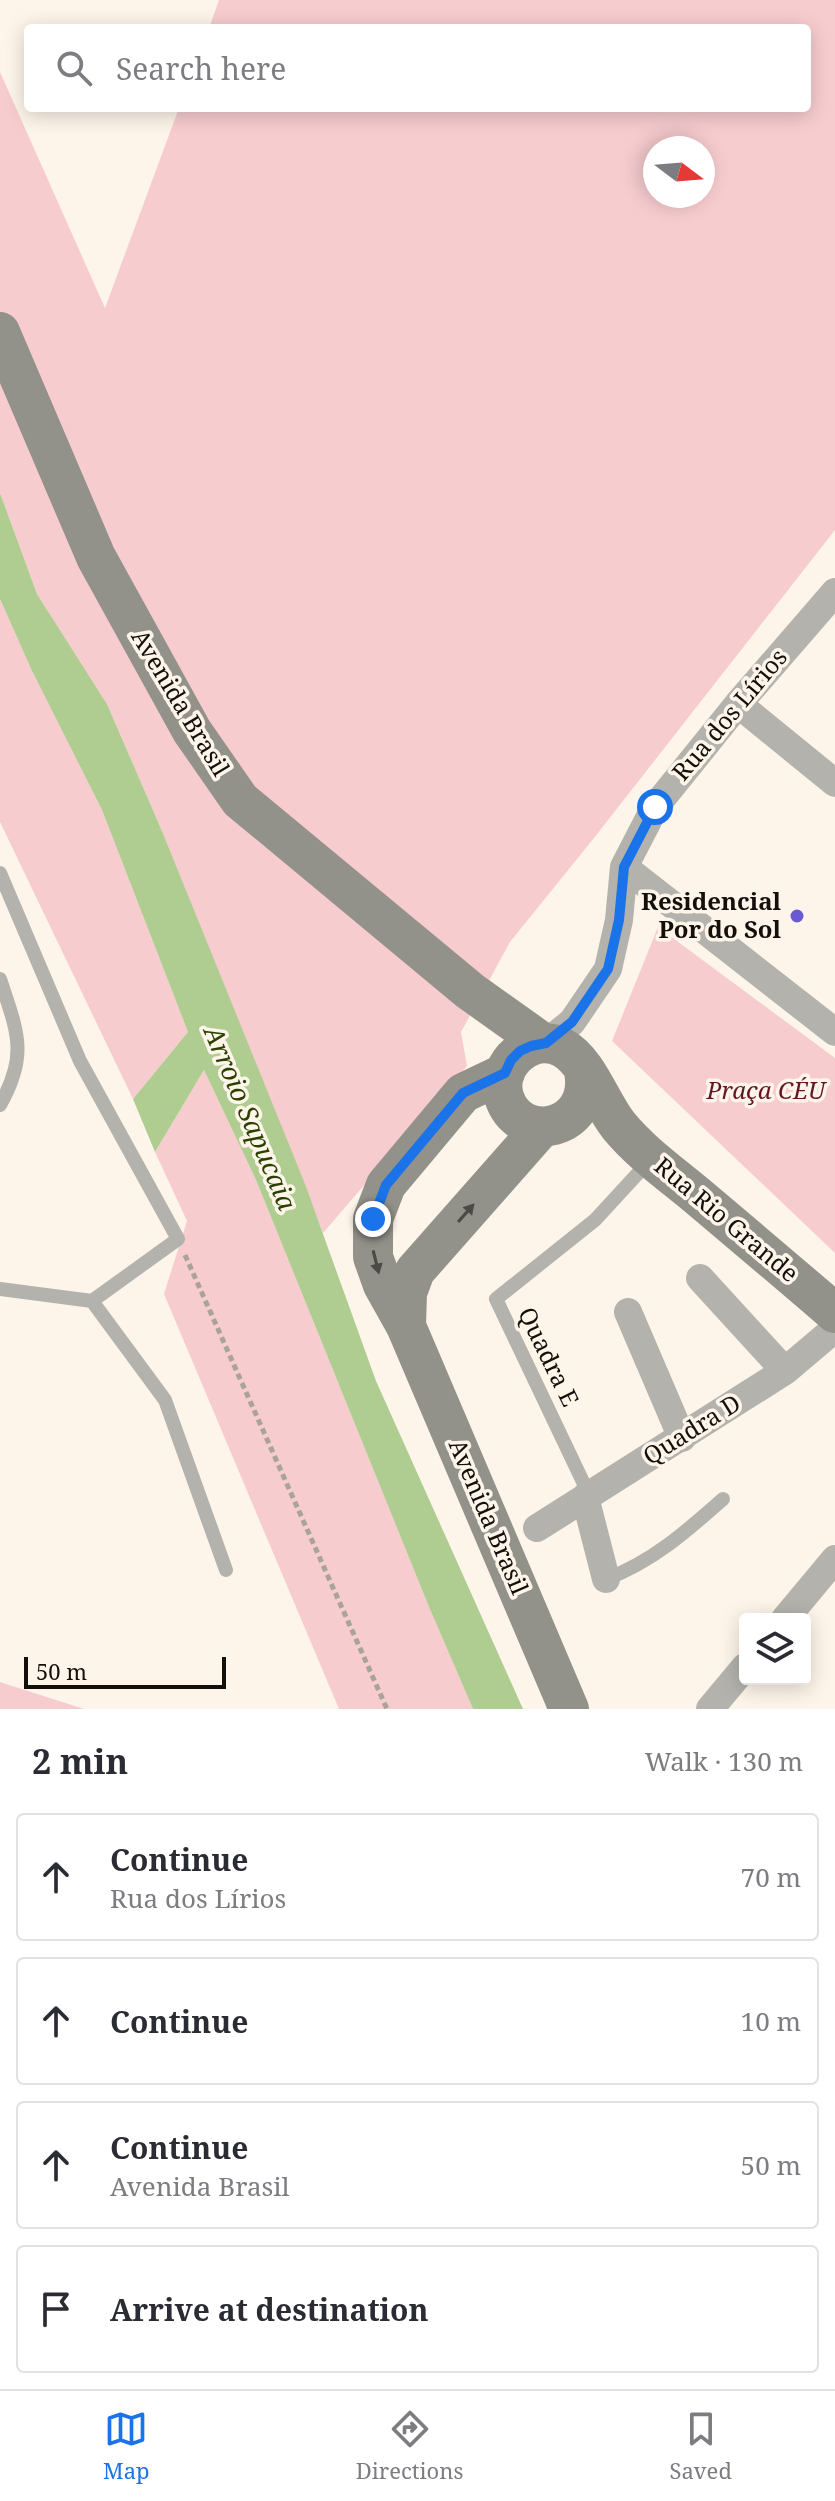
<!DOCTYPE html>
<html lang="en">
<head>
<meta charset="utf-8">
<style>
	:root { --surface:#fff; --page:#f7f7f7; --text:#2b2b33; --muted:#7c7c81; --line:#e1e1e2; --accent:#1a73e8 }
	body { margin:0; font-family:"Noto Serif",serif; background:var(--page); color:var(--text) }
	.controls { position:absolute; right:24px; bottom:24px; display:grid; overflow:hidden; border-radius:8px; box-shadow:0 4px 20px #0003 }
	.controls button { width:72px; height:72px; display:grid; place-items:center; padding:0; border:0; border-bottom:2px solid var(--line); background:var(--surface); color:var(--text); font:40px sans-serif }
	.compass { position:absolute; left:643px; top:136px; width:72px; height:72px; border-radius:50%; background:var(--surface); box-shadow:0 4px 20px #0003; rotate:106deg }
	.scale { position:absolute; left:24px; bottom:20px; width:202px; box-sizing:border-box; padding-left:8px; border:4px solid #13100c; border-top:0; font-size:22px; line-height:28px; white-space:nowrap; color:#13100c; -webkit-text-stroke:6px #fef5ea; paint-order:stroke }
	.stop { position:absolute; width:24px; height:24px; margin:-18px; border:6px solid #1a73e8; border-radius:50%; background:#fff }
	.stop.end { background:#1a73e8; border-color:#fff; box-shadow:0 2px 8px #0008 }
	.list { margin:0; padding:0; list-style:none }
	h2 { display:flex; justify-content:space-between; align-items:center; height:104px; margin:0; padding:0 32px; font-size:34px }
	h2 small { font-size:26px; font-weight:400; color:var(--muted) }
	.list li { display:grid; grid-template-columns:52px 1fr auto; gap:24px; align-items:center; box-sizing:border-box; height:128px; margin:0 16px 16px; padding:0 16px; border:2px solid var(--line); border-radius:8px }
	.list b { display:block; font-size:30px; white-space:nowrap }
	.list p { margin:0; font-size:26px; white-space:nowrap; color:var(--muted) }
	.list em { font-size:26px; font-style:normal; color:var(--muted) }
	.icon { flex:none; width:44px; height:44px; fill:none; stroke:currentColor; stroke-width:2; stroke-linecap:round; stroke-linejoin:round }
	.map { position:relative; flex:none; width:835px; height:1709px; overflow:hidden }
	.search { position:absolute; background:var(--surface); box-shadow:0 4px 20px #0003; left:24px; right:24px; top:24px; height:88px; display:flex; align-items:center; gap:20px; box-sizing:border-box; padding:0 28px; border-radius:8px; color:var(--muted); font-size:30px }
	.sheet { height:680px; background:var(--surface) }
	nav { display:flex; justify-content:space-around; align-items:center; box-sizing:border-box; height:112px; border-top:2px solid var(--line); background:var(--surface); font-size:22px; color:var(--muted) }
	nav a { display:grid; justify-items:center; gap:4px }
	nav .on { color:var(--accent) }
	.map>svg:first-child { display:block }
	.green { fill:#f7cccf; fill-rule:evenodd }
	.water { fill:#afcc91 }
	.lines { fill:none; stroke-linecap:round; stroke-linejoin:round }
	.path { stroke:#a9a39a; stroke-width:5; stroke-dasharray:6 4; stroke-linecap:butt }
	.lane { stroke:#b3b2ad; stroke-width:14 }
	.street { stroke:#b3b2ad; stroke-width:28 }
	.secondary { stroke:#93928a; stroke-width:40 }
	.oneway { fill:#4d4a45 }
	.route { stroke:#1a73e8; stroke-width:10 }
	.poi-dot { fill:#695ad4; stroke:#fef5ea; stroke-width:3 }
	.labels { text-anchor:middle; stroke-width:7; stroke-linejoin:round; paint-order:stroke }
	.street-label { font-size:24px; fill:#13100c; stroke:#fef5ea }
	.poi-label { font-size:24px; font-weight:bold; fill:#13100c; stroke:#fef5ea; text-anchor:end }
	.park-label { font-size:24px; font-style:italic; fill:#661327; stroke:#fef5ea }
	.water-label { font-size:26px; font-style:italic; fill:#2a4200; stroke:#fef5ea }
</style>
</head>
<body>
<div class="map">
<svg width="835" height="1709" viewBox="0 0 835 1709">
	<rect width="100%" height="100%" fill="#fef5ea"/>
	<path class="green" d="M 219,0 L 835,0 L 835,530 L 594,838 L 510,942 L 461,1032 L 467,1066 L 323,1233 L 162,831 L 107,704 L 37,594 L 0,493 L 0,72 L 105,308 L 179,108 L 807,108 L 807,28 L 209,28 ZM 655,148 L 703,148 L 703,196 L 655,196 Z
		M 0,599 L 32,671 L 102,810 L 188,1032 L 133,1099 L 0,822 Z
		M 658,927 L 835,1058 L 835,1253 L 612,1041 Z
		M 204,1070 L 256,1180 L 429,1607 L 473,1709 L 339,1709 L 164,1294 L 187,1221 L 155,1152 Z
		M 0,1682 L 84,1709 L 0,1709 Z"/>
	<path class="water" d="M 0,493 L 37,594 L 107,704 L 162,831 L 305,1184 L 376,1381 L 523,1709 L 473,1709 L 429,1607 L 256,1180 L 204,1070 L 155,1152 L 133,1099 L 188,1032 L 102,810 L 32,671 L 0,599 Z"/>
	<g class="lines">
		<path class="path" d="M 185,1255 L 387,1709"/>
		<path class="lane" d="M 0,873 L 80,1061 L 178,1239 L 92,1301 L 0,1289
			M 0,979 C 17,1031 29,1054 0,1105
			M 92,1301 L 165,1400 L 226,1570
			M 585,1497 L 584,1484 L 496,1299 L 595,1220 L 641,1170 L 652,1163
			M 606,1579 C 652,1562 687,1531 723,1499"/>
		<path class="street" d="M 738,704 L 835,783
			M 624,867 L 835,1032
			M 546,1043 L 572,1022 L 608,969 L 619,920 L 624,867 L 655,807 L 738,704 L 835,592
			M 700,1278 L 785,1371
			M 628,1312 L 682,1438
			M 585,1497 L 606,1579
			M 537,1528 L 785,1371 L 831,1332 L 835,1320
			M 785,1619 L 835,1559
			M 710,1709 L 745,1667"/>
		<path class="secondary" d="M 0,332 L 96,557 L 192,731 L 240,800 L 470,991 L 543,1043
			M 584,1071 C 595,1130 520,1147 504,1097 C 494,1064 532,1031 563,1048 C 588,1062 601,1104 619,1126 C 642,1154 674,1176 701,1199 C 746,1237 791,1275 835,1313
			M 505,1073 L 463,1093 L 386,1185 L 373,1219 L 373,1257 L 383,1285 L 406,1326 L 569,1709
			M 406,1326 L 407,1293 L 415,1271 L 541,1128"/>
	</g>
	<defs><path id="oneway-solid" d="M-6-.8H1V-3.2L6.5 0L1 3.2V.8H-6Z" transform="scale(2)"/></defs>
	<g class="oneway">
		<use href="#oneway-solid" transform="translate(466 1213) rotate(-49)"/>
		<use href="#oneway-solid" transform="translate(376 1262) rotate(76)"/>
	</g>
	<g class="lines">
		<path class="route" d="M 373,1219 L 386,1185 L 463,1093 L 505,1073 L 511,1060 L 520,1051 L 531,1046 L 546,1043 L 572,1022 L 608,969 L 619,920 L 624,867 L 655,807"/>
	</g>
	<circle class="poi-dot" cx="797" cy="916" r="8"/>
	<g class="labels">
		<g class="street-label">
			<text transform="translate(180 703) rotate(59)" y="8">Avenida Brasil</text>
			<text transform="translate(730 715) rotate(-50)" y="8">Rua dos Lírios</text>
			<text transform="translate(726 1220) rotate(40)" y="8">Rua Rio Grande</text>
			<text transform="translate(548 1357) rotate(64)" y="8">Quadra E</text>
			<text transform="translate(692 1430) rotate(-32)" y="8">Quadra D</text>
			<text transform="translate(488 1517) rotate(67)" y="8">Avenida Brasil</text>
		</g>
		<g class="poi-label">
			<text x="781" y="910">Residencial<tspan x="781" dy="28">Por do Sol</tspan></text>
		</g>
		<g class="park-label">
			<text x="766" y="1099">Praça CÉU</text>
		</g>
		<g class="water-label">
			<text transform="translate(250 1118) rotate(67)" y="9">Arroio Sapucaia</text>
		</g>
	</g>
</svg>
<div class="controls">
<button><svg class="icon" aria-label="layers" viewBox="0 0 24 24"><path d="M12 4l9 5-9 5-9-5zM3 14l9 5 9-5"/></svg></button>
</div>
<svg class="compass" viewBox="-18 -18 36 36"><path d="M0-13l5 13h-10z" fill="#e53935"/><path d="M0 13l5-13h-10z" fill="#7c7c81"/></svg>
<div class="scale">50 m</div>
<div class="stop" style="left:655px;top:807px"></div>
<div class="stop end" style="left:373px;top:1219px"></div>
<div class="search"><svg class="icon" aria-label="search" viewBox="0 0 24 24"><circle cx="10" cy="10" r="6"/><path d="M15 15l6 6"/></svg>Search here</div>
</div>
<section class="sheet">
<h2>2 min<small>Walk · 130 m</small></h2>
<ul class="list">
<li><svg class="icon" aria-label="ahead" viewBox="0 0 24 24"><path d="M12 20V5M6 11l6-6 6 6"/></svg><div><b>Continue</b><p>Rua dos Lírios</p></div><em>70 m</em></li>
<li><svg class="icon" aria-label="ahead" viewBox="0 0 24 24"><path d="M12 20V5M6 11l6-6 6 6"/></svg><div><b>Continue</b></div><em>10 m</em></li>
<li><svg class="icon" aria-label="ahead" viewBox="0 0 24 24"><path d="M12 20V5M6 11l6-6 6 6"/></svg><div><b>Continue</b><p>Avenida Brasil</p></div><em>50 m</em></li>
<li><svg class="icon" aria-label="arrive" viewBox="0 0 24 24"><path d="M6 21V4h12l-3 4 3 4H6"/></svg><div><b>Arrive at destination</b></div></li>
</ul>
</section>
<nav>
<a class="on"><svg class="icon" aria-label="map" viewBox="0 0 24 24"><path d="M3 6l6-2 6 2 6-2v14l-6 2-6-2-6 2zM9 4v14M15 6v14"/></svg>Map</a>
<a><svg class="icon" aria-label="directions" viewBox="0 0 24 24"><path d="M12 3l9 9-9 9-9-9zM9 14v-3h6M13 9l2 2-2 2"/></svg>Directions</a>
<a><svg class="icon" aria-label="saved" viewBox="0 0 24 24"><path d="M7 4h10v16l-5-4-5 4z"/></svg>Saved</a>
</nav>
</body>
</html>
